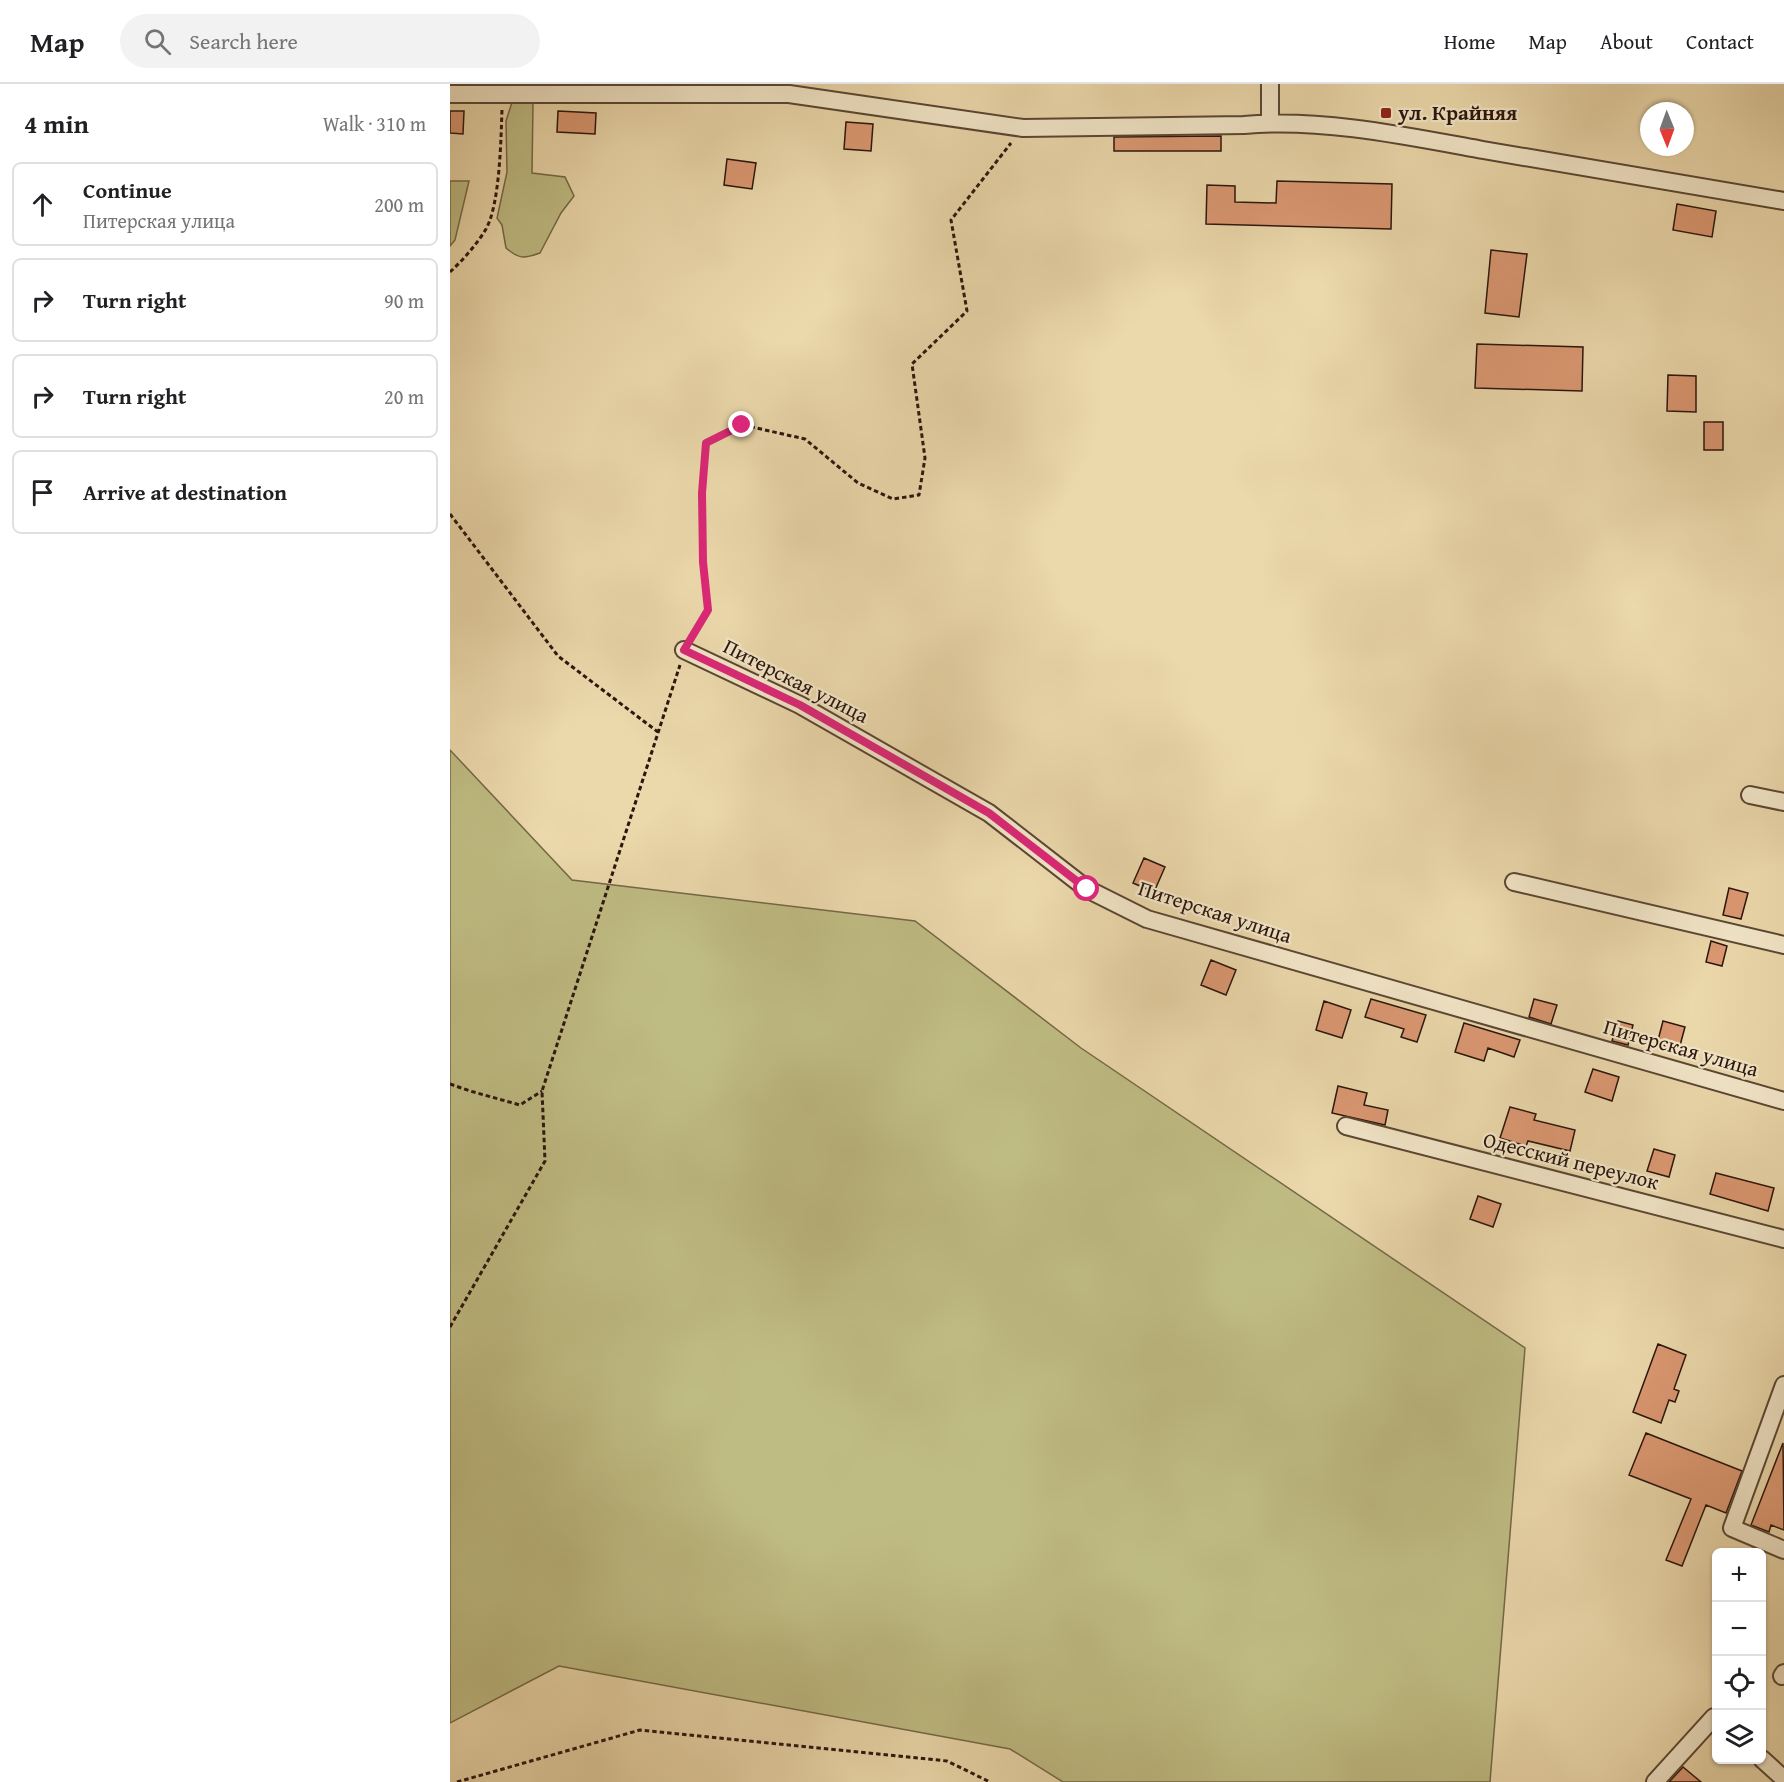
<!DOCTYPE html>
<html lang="en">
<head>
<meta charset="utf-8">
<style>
	:root { --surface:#fff; --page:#f2f2f2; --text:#202124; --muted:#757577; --line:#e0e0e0 }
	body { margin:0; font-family:"Gentium Book Plus",serif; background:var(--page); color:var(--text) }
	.controls { position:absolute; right:18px; bottom:18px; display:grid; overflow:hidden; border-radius:9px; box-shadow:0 2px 4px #0004 }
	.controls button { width:54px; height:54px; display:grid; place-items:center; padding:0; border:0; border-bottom:2px solid var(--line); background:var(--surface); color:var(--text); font:30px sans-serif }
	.compass { position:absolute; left:1190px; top:18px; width:54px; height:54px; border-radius:50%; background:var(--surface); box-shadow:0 2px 4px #0004; rotate:179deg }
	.stop { position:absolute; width:18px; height:18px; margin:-14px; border:4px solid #db2777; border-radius:50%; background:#fff }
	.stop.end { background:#db2777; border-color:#fff; box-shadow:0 2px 6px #0008 }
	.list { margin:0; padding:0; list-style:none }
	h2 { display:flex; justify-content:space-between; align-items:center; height:78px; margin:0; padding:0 24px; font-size:26px }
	h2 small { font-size:20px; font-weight:400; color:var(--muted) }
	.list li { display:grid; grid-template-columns:39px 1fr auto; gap:18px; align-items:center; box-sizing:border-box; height:84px; margin:0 12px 12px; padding:0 12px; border:2px solid var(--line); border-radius:9px }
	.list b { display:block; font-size:22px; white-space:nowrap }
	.list p { margin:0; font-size:20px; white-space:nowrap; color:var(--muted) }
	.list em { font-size:20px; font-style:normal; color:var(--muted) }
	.icon { flex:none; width:33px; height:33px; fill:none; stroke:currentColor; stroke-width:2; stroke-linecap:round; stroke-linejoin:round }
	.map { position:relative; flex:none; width:1334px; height:1698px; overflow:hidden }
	header { display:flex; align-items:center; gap:36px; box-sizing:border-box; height:84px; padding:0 30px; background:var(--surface); border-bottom:2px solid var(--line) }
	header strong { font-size:28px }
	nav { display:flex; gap:33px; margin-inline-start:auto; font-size:21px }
	.search { width:420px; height:54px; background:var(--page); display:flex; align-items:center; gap:15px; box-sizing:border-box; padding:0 21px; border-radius:33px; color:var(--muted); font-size:22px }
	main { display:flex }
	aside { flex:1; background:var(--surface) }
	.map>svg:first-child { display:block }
	.green { fill:#bfbc83; stroke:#746848; stroke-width:1.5 }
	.building { fill:#db9872; stroke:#2a150d; stroke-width:1.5 }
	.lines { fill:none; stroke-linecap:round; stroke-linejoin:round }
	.minor-casing { stroke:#5a4634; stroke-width:20 }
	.path { stroke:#2a150d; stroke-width:3; stroke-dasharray:4.5 3; stroke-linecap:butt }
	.minor { stroke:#f2e6c8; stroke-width:16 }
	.route { stroke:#db2777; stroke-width:8 }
	.poi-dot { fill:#8f2418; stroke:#f2e6c8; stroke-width:2 }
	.labels { text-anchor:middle; stroke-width:4.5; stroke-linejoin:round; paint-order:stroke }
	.poi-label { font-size:21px; font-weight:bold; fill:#2a150d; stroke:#f2e6c8; text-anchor:start }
	.street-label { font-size:21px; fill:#2a150d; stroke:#f2e6c8 }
</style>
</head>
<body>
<header>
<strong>Map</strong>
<div class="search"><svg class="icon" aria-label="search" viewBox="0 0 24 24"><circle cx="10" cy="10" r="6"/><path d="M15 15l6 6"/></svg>Search here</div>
<nav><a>Home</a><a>Map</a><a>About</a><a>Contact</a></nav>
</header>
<main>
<aside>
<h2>4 min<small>Walk · 310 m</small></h2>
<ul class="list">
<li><svg class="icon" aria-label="ahead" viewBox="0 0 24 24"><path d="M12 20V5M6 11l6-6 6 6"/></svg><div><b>Continue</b><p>Питерская улица</p></div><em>200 m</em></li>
<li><svg class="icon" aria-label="right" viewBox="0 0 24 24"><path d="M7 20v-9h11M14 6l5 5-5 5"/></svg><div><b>Turn right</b></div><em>90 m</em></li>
<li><svg class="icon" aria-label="right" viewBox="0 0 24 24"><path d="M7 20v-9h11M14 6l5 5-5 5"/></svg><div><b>Turn right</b></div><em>20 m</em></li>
<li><svg class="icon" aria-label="arrive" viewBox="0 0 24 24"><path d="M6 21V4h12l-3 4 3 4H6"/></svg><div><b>Arrive at destination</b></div></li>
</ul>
</aside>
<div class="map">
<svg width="1334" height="1698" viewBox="0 0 1334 1698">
	<rect width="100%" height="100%" fill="#ebd8ab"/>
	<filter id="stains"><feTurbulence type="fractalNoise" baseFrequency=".00333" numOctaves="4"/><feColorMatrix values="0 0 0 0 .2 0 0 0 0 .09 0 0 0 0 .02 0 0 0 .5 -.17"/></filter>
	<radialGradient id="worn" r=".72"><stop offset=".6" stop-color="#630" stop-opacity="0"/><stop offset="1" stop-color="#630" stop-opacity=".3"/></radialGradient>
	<path class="green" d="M 63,15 L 83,19 L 82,89 L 115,93 L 124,112 L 111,129 L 90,169 C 73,175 69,175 56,164 L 52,141 L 47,134 L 57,88 L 56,37 Z
		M 0,97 L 19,97 L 5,156 L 0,162 Z
		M 0,666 L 122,796 L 465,837 L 631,964 L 1075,1264 L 1040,1698 L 613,1698 L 560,1665 L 109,1582 L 0,1639 Z"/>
	<path class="building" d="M 0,27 L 14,27 L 13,50 L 0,49 Z
		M 108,27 L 146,29 L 145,50 L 107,48 Z
		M 396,38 L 423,40 L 421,67 L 394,65 Z
		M 771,52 L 771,67 L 664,67 L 664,53 Z
		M 277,75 L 306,79 L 302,105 L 274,101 Z
		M 827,97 L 942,100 L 941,145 L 756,140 L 757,101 L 785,102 L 785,118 L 826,119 Z
		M 1227,120 L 1266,127 L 1262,153 L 1223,146 Z
		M 1041,166 L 1077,170 L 1069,233 L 1035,229 Z
		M 1027,260 L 1133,263 L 1132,307 L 1025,304 Z
		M 1218,291 L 1246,292 L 1246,328 L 1217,327 Z
		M 1254,338 L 1273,338 L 1273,366 L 1254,366 Z
		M 694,774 L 715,783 L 704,808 L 683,799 Z
		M 1279,804 L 1298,809 L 1291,835 L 1273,831 Z
		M 1261,857 L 1277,862 L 1272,882 L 1256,878 Z
		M 761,876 L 786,886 L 776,911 L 751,901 Z
		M 921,915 L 976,931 L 967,958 L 951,953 L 954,945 L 915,933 Z
		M 1084,915 L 1107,921 L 1101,940 L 1079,933 Z
		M 874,917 L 901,926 L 892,954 L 866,946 Z
		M 1168,937 L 1183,941 L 1178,961 L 1162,957 Z
		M 1213,937 L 1235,943 L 1229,965 L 1207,960 Z
		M 1014,939 L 1070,956 L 1064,973 L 1038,964 L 1034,977 L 1005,968 Z
		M 1143,985 L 1169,993 L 1162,1017 L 1135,1008 Z
		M 888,1002 L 917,1009 L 914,1021 L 938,1026 L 935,1041 L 882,1029 Z
		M 1060,1023 L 1086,1030 L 1084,1036 L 1125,1046 L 1120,1067 L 1078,1057 L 1076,1062 L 1050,1054 Z
		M 1204,1065 L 1225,1071 L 1219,1093 L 1197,1087 Z
		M 1266,1089 L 1324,1104 L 1318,1127 L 1260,1110 Z
		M 1028,1112 L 1051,1120 L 1043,1143 L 1020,1135 Z
		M 1208,1260 L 1236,1271 L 1224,1305 L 1229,1307 L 1225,1318 L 1219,1316 L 1211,1339 L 1183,1328 Z
		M 1196,1349 L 1292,1387 L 1276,1429 L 1256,1421 L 1232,1482 L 1216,1476 L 1241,1415 L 1179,1391 Z
		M 1333,1359 L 1334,1446 L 1321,1441 L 1319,1448 L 1301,1441 Z
		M 1233,1683 L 1251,1698 L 1219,1698 Z"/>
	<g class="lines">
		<defs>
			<path id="minor" d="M 0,10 L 339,10 L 573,44 L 794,41 C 871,34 957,52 1033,66 C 1134,83 1234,100 1334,117
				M 820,39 L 820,0
				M 234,566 L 350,621 L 539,729 L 637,805 L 697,835 L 1334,1017
				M 1300,711 L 1334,718
				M 1064,798 L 1334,861
				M 896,1042 L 1334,1155
				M 1334,1301 L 1282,1444 L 1334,1466
				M 1332,1592 L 1334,1589
				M 1312,1675 L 1334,1695
				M 1205,1698 L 1264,1633 L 1266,1636"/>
		</defs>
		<use href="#minor" class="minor-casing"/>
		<path class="path" d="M 0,188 C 13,176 27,160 36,145 C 50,120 51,54 52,25
			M 0,430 L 108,572 L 208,648
			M 242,553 L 258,526 L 253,478 L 252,409 L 256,359 L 293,341 L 355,355 L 408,399 L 443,415 L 469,411 L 475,374 L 462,280 L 517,227 L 501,136 L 561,59
			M 0,1000 L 20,1007 L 70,1021 L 92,1007
			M 0,1243 L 95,1077 L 92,1007 L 230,581
			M 7,1698 L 190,1646 L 497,1677 L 540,1698"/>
		<use href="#minor" class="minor"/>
	</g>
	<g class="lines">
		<path class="route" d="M 292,341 L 256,359 L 252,409 L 253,478 L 258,526 L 234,566 L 350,621 L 539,729 L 637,805"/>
	</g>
	<rect class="poi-dot" x="930" y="23" width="12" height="12" rx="3"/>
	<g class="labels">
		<g class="poi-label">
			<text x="948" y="36">ул. Крайняя</text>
		</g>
		<g class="street-label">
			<text transform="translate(346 597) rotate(27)" y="7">Питерская улица</text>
			<text transform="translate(765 828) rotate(18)" y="7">Питерская улица</text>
			<text transform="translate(1231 964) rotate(16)" y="7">Питерская улица</text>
			<text transform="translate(1121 1077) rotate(14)" y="7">Одесский переулок</text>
		</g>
	</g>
	<rect width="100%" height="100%" filter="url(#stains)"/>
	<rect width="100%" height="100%" fill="url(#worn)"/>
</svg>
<div class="controls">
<button>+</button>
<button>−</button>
<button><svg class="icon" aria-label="locate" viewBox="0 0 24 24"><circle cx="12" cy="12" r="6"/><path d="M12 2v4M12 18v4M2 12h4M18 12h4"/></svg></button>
<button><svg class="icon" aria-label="layers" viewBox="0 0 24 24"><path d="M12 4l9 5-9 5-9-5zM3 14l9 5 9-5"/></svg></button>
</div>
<svg class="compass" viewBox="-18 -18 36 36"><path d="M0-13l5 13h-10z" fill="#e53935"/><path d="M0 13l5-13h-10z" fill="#757577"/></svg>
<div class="stop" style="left:637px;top:805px"></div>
<div class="stop end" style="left:292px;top:341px"></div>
</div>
</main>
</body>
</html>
